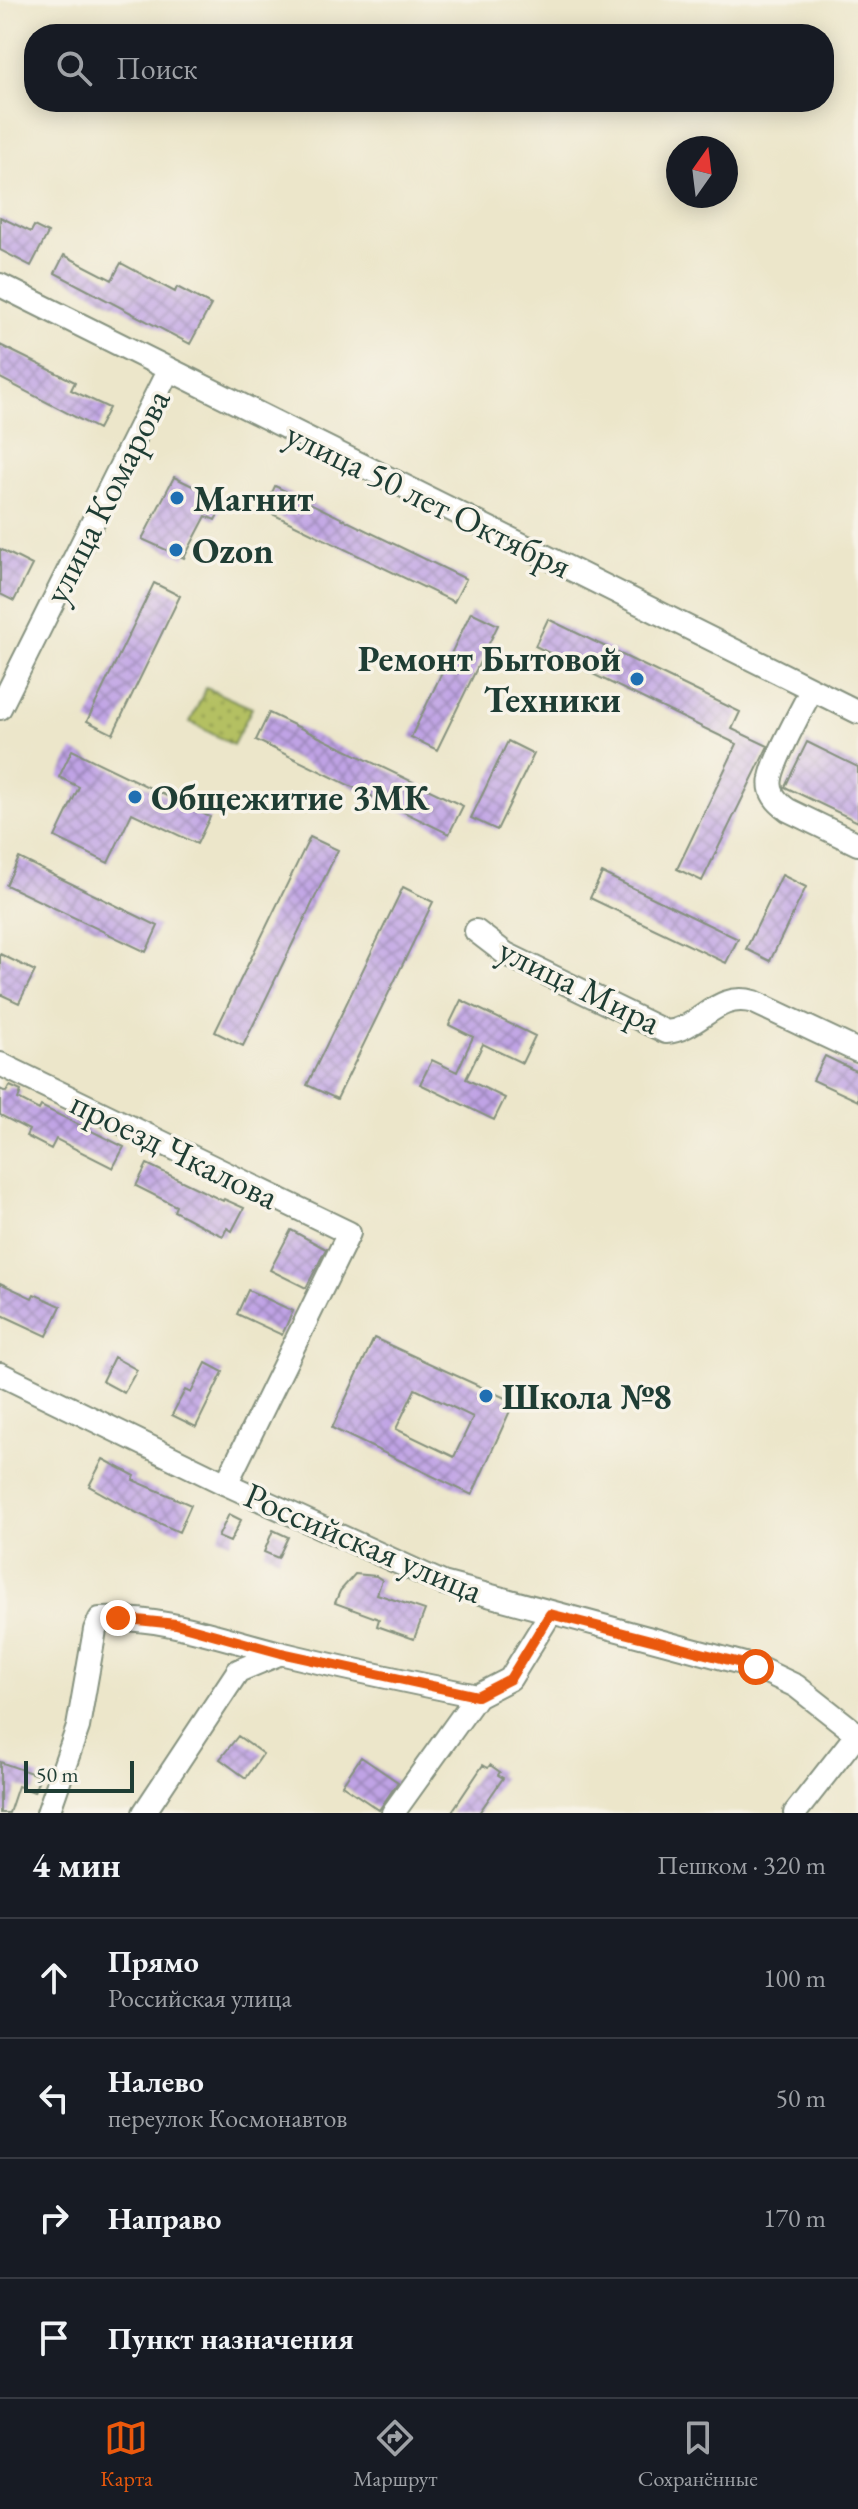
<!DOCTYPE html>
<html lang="ru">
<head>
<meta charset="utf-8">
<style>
	:root { --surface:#171b24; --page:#242831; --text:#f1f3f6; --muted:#9ea1a6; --line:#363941; --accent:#ea580c }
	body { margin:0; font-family:"EB Garamond",serif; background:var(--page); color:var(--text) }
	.compass { position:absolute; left:666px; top:136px; width:72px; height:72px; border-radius:50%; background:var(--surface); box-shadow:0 4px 20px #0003; rotate:14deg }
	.scale { position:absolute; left:24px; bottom:20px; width:110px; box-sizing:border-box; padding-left:8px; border:4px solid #1f3d34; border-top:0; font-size:22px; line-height:28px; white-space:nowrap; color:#1f3d34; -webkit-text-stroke:6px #f7f3e8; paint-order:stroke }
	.stop { position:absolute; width:24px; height:24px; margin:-18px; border:6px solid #ea580c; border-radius:50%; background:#fff }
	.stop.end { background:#ea580c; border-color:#fff; box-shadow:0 2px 8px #0008 }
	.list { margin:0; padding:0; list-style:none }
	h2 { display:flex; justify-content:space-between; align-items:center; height:104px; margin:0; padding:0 32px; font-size:34px }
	h2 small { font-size:26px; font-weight:400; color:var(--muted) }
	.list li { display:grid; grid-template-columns:52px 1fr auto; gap:24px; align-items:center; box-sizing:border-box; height:120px; padding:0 32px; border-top:2px solid var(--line) }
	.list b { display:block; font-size:30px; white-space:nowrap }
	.list p { margin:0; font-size:26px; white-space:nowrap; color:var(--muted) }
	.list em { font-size:26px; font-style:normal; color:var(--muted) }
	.icon { flex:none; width:44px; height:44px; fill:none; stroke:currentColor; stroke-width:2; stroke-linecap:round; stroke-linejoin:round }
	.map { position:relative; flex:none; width:858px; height:1813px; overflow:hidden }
	.search { position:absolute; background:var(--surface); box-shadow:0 4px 20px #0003; left:24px; right:24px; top:24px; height:88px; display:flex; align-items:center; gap:20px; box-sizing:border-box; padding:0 28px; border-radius:32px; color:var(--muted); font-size:30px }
	.sheet { height:584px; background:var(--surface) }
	nav { display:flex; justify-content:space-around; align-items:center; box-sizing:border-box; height:112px; border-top:2px solid var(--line); background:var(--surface); font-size:22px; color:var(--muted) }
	nav a { display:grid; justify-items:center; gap:4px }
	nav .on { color:var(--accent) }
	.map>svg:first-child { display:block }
	.park { fill:url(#park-dots); stroke:#6a7e4b; stroke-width:2 }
	.building { fill:url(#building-cross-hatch); fill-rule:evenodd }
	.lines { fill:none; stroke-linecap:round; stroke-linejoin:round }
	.minor-casing { stroke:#86927f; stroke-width:26 }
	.minor { stroke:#fff; stroke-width:22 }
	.route { stroke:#ea580c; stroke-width:10 }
	.poi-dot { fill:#1f6fb2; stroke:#f7f3e8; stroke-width:3 }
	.labels { text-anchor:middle; stroke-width:7; stroke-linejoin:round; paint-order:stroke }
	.street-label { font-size:36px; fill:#1f3d34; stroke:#f7f3e8 }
	.poi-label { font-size:36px; font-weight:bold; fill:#1f3d34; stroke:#f7f3e8; text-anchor:start }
</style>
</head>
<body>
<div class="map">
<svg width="858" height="1813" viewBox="0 0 858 1813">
	<defs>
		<pattern id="park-dots" width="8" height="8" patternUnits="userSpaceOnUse" patternTransform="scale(2)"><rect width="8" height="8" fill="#b4c062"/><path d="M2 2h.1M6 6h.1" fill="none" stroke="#929d52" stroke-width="1.8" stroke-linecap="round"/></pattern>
		<pattern id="building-cross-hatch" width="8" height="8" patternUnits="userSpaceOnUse" patternTransform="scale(2)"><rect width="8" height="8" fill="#c0a3e5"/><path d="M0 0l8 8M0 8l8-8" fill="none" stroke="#9b86ba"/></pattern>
	</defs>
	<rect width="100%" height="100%" fill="#f7f3e8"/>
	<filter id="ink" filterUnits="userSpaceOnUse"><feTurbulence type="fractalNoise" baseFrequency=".0125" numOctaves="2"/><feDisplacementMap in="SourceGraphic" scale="16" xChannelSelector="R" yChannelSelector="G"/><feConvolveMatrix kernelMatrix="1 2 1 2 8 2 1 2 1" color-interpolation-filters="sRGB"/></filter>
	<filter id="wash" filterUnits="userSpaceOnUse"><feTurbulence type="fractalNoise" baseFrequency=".006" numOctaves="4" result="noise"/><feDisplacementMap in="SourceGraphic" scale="32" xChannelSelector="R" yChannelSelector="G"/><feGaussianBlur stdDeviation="1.8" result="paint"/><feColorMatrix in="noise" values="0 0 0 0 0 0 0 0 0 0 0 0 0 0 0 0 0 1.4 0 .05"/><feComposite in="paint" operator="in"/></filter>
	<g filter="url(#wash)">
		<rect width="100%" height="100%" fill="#ece6ca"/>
		<path class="park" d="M 206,688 L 252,708 L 233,745 L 190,722 Z"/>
		<g id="blocks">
			<path class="building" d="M 0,217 L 31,232 L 34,226 L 48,233 L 31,266 L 0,250 Z
				M 64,255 L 112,280 L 121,263 L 175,292 L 177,287 L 211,305 L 190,344 L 55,273 Z
				M 0,345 L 75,382 L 71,390 L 109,408 L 98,429 L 0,378 Z
				M 174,477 L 225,502 L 215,520 L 206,516 L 184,558 L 142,539 Z
				M 275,486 L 466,579 L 454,602 L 264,510 Z
				M 0,549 L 32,565 L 14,601 L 0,594 Z
				M 154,583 L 180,596 L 113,734 L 87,721 Z
				M 471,612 L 498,625 L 437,750 L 411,737 Z
				M 548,619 L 740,712 L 732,729 L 768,746 L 702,881 L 677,869 L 737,744 L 535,646 Z
				M 269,713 L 463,806 L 449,834 L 256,740 Z
				M 508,741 L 534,754 L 497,830 L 471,818 Z
				M 807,742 L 858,767 L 858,822 L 785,787 Z
				M 72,750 L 210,817 L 197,844 L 132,813 L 108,863 L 55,837 L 79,787 L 59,777 Z
				M 310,837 L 338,850 L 243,1046 L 215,1032 Z
				M 19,858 L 158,926 L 146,952 L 6,885 Z
				M 602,873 L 738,939 L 726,963 L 590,898 Z
				M 782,875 L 806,887 L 770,961 L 746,949 Z
				M 403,887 L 433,902 L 337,1099 L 307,1085 Z
				M 0,954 L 35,971 L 19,1003 L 0,994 Z
				M 461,1000 L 535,1036 L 522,1063 L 483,1044 L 466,1079 L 505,1098 L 494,1120 L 420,1084 L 432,1060 L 457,1072 L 473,1037 L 449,1025 Z
				M 825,1056 L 858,1072 L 858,1101 L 813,1080 Z
				M 10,1086 L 21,1091 L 18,1099 L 39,1110 L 41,1106 L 124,1147 L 113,1168 L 56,1139 L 51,1149 L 26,1136 L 29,1130 L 0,1115 L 0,1089 L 6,1092 Z
				M 147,1164 L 223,1201 L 224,1199 L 244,1208 L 232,1231 L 227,1228 L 223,1236 L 210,1230 L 174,1211 L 176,1206 L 136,1186 Z
				M 291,1230 L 326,1249 L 306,1288 L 270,1270 Z
				M 0,1283 L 32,1298 L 34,1294 L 61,1306 L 47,1336 L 0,1314 Z
				M 248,1290 L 293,1311 L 282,1335 L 237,1314 Z
				M 374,1338 L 514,1402 L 472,1495 L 332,1428 ZM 415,1389 L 473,1417 L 454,1457 L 396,1429 Z
				M 114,1357 L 137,1370 L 124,1393 L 102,1381 Z
				M 206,1363 L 223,1372 L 196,1427 L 172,1415 L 185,1390 L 191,1393 Z
				M 103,1459 L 135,1476 L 133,1480 L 191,1505 L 179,1532 L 139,1514 L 89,1486 Z
				M 229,1514 L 241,1520 L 230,1542 L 218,1537 Z
				M 273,1530 L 288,1537 L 278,1558 L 264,1552 Z
				M 355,1574 L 376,1576 L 382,1580 L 377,1594 L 425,1610 L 414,1639 L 377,1626 L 379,1619 L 335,1603 L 340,1591 Z
				M 238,1736 L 263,1754 L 246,1778 L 220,1759 Z
				M 361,1757 L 398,1782 L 379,1810 L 342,1785 Z
				M 0,1762 L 40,1776 L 34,1792 L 18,1786 L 9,1813 L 0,1813 Z
				M 483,1765 L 488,1768 L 490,1765 L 500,1772 L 498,1775 L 503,1778 L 479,1813 L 451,1813 Z"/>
		</g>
	</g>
	<g filter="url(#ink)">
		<use href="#blocks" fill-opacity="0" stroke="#86927f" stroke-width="2"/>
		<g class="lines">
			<defs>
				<path id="minor" d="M 0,285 L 858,712
					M 812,689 C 802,709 774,759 771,778 C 768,793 777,802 788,810 L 858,844
					M 0,708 L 169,369
					M 476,931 L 506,954 L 666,1032 C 701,1029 716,991 754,1002 L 858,1051
					M 0,1064 L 349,1233 L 226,1484
					M 0,1374 L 226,1484 L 443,1583 L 756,1667 L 796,1686 L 857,1734
					M 48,1813 L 78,1727 L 95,1630 L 100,1619 C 163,1616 220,1638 280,1653 C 345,1669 411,1682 477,1696
					M 144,1813 L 238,1671 L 281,1653
					M 393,1813 L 477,1696 L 510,1679 L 550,1614
					M 795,1813 L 857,1734"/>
			</defs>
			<use href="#minor" class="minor-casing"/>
			<use href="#minor" class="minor"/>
		</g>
	</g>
	<g class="lines" filter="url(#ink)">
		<path class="route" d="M 118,1618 L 176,1624 L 281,1653 L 477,1696 L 510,1679 L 550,1614 L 756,1667"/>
	</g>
	<g class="poi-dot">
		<circle cx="177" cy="498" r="8"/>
		<circle cx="176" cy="550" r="8"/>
		<circle cx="637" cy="679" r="8"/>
		<circle cx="135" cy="797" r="8"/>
		<circle cx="486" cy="1396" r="8"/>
	</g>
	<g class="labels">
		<g class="street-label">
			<text transform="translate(106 496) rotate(-63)" y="13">улица Комарова</text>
			<text transform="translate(429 499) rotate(26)" y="13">улица 50 лет Октября</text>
			<text transform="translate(580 985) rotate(26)" y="13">улица Мира</text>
			<text transform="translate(175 1149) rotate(26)" y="13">проезд Чкалова</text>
			<text transform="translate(364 1542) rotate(23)" y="13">Российская улица</text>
		</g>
		<g class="poi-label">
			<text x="193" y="511">Магнит</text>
			<text x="192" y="563">Ozon</text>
			<text x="621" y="671" text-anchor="end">Ремонт Бытовой<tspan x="621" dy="41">Техники</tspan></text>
			<text x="151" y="810">Общежитие 3МК</text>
			<text x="502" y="1409">Школа №8</text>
		</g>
	</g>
</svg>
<svg class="compass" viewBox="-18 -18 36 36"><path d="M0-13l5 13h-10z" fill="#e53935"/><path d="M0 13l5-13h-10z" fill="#9ea1a6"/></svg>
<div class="scale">50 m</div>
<div class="stop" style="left:756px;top:1667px"></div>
<div class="stop end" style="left:118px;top:1618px"></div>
<div class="search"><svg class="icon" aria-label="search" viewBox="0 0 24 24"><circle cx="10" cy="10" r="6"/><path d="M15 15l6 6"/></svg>Поиск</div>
</div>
<section class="sheet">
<h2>4 мин<small>Пешком · 320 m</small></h2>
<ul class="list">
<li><svg class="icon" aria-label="ahead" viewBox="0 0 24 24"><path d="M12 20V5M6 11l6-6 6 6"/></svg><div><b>Прямо</b><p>Российская улица</p></div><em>100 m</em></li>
<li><svg class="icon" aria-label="left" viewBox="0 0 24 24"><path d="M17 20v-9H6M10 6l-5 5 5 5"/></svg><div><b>Налево</b><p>переулок Космонавтов</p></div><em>50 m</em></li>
<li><svg class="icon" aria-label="right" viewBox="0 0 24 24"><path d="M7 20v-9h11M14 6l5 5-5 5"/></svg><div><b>Направо</b></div><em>170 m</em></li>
<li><svg class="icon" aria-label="arrive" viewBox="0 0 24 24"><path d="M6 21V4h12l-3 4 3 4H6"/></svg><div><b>Пункт назначения</b></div></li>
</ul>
</section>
<nav>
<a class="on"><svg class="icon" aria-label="map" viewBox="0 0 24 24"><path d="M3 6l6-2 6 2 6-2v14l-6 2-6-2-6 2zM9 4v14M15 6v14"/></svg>Карта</a>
<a><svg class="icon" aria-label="directions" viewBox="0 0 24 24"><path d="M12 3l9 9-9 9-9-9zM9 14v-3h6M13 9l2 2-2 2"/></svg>Маршрут</a>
<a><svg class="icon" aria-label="saved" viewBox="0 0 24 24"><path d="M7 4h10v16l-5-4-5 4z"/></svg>Сохранённые</a>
</nav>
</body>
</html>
